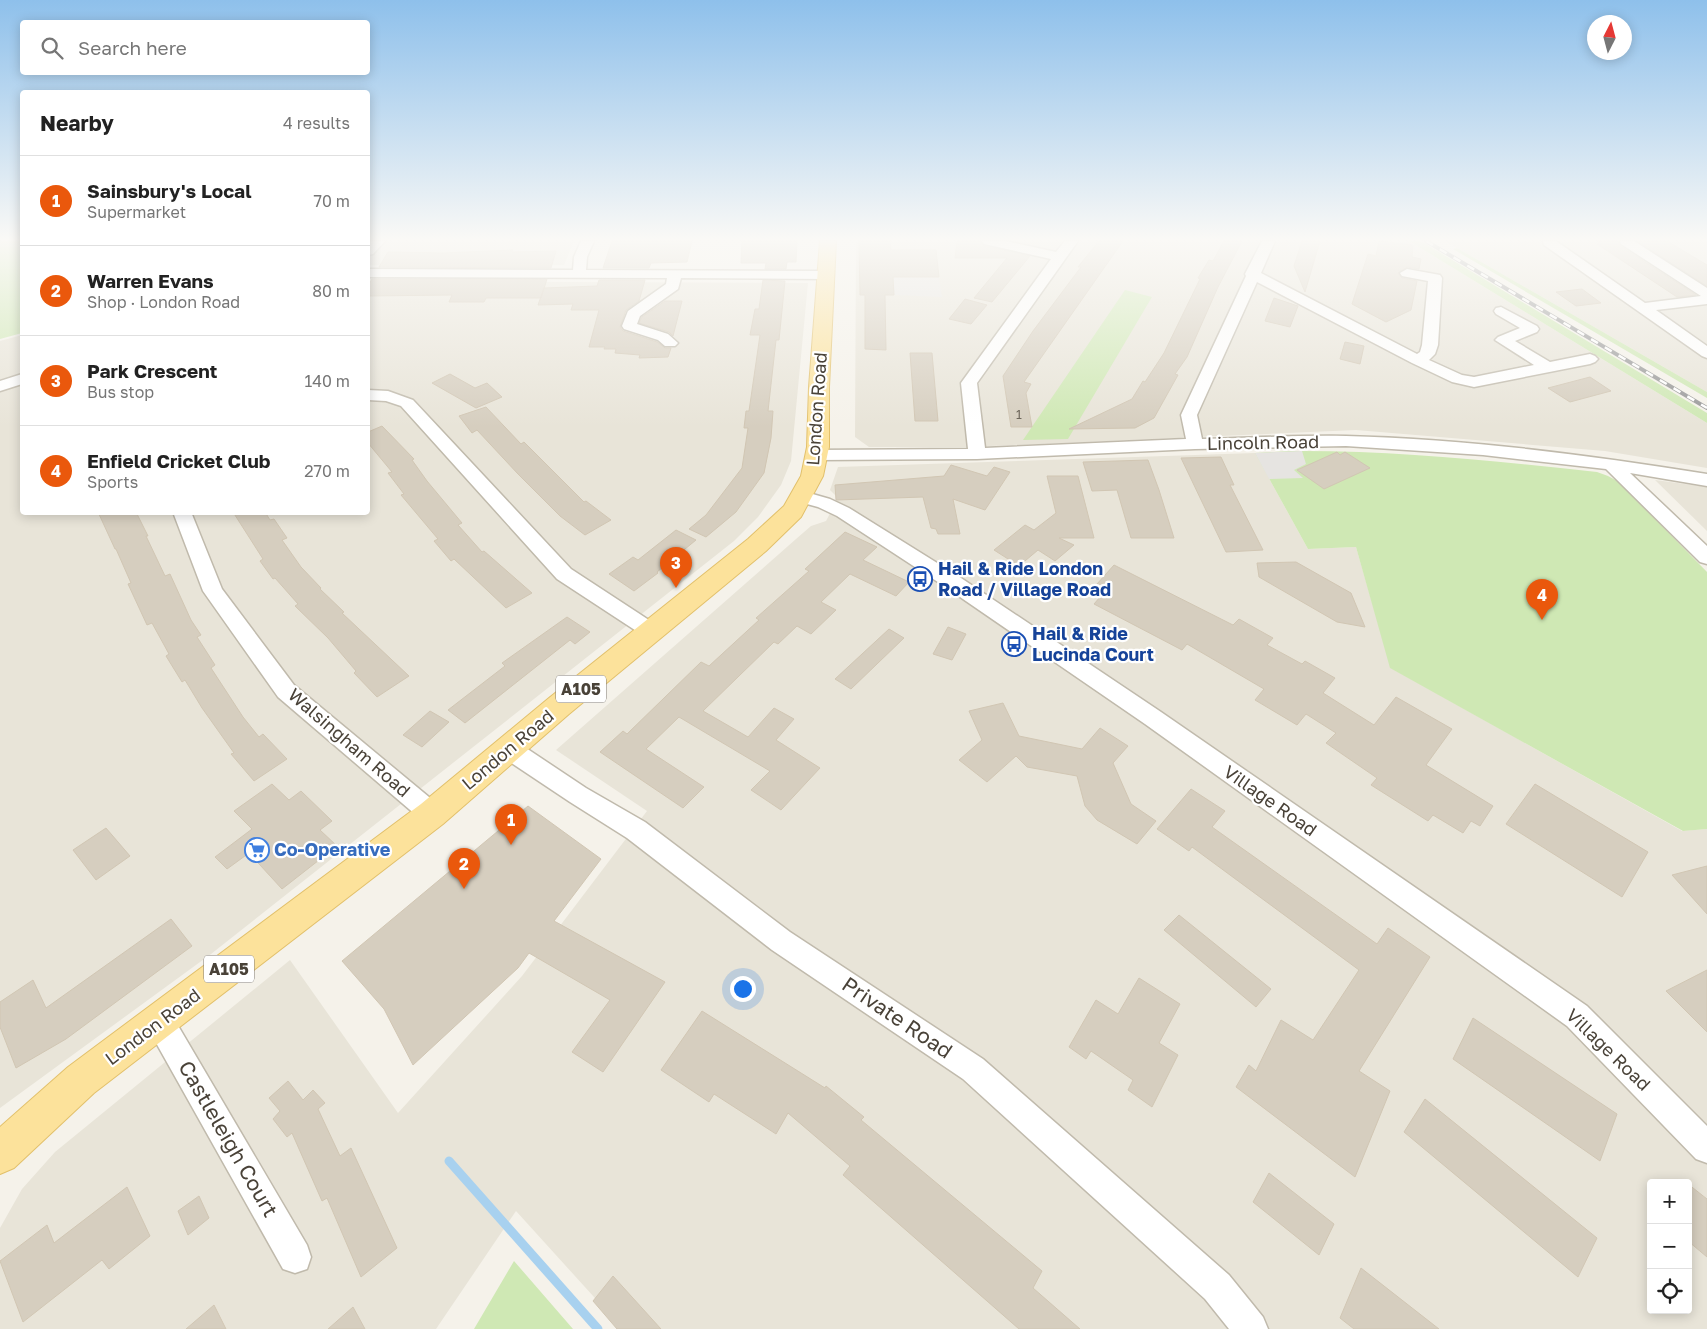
<!DOCTYPE html>
<html lang="en">
<head>
<meta charset="utf-8">
<style>
	:root { --surface:#fff; --page:#f6f6f6; --text:#222; --muted:#767676; --line:#e0e0e0; --accent:#ea580c }
	body { margin:0; font-family:"Golos Text",sans-serif; background:var(--page); color:var(--text) }
	.controls { position:absolute; right:15px; bottom:15px; display:grid; overflow:hidden; border-radius:5px; box-shadow:0 2px 12px #0003 }
	.controls button { width:45px; height:45px; display:grid; place-items:center; padding:0; border:0; border-bottom:1px solid var(--line); background:var(--surface); color:var(--text); font:25px sans-serif }
	.compass { position:absolute; left:1587px; top:15px; width:45px; height:45px; border-radius:50%; background:var(--surface); box-shadow:0 2px 12px #0003; rotate:6deg }
	.you { position:absolute; left:742px; top:988px; width:18px; height:18px; margin:-12px; border:4px solid #fff; border-radius:50%; background:#1a73e8; box-shadow:0 0 0 8px #1a73e833 }
	.badge { display:grid; place-items:center; width:32px; height:32px; border-radius:50%; background:var(--accent); color:#fff; font-size:16px; font-weight:700 }
	.pin { position:absolute; translate:-50% -41px; filter:drop-shadow(0 1px 2px #0008) }
	.pin::after { content:''; position:absolute; top:26px; width:18px; height:15px; background:inherit; clip-path:polygon(0 0,100% 0,50% 100%) }
	.list { margin:0; padding:0; list-style:none }
	h2 { display:flex; justify-content:space-between; align-items:center; height:65px; margin:0; padding:0 20px; font-size:21px }
	h2 small { font-size:16px; font-weight:400; color:var(--muted) }
	.list li { display:grid; grid-template-columns:32px 1fr auto; gap:15px; align-items:center; box-sizing:border-box; height:90px; padding:0 20px; border-top:1px solid var(--line) }
	.list b { display:block; font-size:19px; white-space:nowrap }
	.list p { margin:0; font-size:16px; white-space:nowrap; color:var(--muted) }
	.list em { font-size:16px; font-style:normal; color:var(--muted) }
	.icon { flex:none; width:28px; height:28px; fill:none; stroke:currentColor; stroke-width:2; stroke-linecap:round; stroke-linejoin:round }
	.map { position:relative; flex:none; width:1707px; height:1329px; overflow:hidden }
	.search { position:absolute; background:var(--surface); box-shadow:0 2px 12px #0003; left:20px; top:20px; width:350px; height:55px; display:flex; align-items:center; gap:12px; box-sizing:border-box; padding:0 18px; border-radius:5px; color:var(--muted); font-size:19px }
	.panel { position:absolute; background:var(--surface); box-shadow:0 2px 12px #0003; left:20px; top:90px; width:350px; height:425px; border-radius:5px }
	.map>svg:first-child { display:block }
	.residential { fill:#e8e4d8; fill-rule:evenodd }
	.green { fill:#cfe8b4 }
	.parking { fill:#e6e4e1 }
	.lines { fill:none; stroke-linecap:round; stroke-linejoin:round }
	.stream { stroke:#a8d1ef; stroke-width:9 }
	.building { fill:#d6cebf; stroke:#d1c6b3 }
	.minor-casing { stroke:#c0baac; stroke-width:3 }
	.major-casing { stroke:#e2c06b; stroke-width:2 }
	.minor { fill:#fff; fill-rule:evenodd }
	.major { fill:#fce29b; fill-rule:evenodd }
	.rail-casing { stroke:#989898; stroke-width:4 }
	.rail { stroke:#fff; stroke-width:2.5; stroke-dasharray:8; stroke-linecap:butt }
	.labels { text-anchor:middle; stroke-width:4.5; stroke-linejoin:round; paint-order:stroke }
	.far-number-label { font-size:12px; fill:#6c655a }
	.shield { fill:#fff; stroke:#807b74; stroke-width:1 }
	.shield-label { font-size:16px; font-weight:bold; fill:#494238 }
	.street-label { font-size:18px; fill:#494238; stroke:#fff }
	.transit-label { font-size:18px; font-weight:bold; fill:#164399; stroke:#fff; text-anchor:start }
	.shop-label { font-size:18px; font-weight:bold; fill:#366cbe; stroke:#fff; text-anchor:start }
	.near-street-label { font-size:21px; fill:#494238; stroke:#fff }
</style>
</head>
<body>
<div class="map">
<svg width="1707" height="1329" viewBox="0 0 1707 1329">
	<rect width="100%" height="100%" fill="#f5f2ea"/>
	<path class="residential" d="M 368,241 L 574,241 L 564,265 L 368,265 Z
		M 856,241 L 1409,241 L 1707,423 L 1707,468 L 1605,451 L 1356,430 L 969,447 L 869,447 L 855,437 Z
		M 1445,241 L 1707,241 L 1707,392 L 1457,248 Z
		M 368,281 L 808,283 L 791,461 L 781,485 L 758,517 L 734,541 L 211,954 L 0,1108 L 0,341 L 22,335 L 22,512 L 368,512 Z
		M 1255,453 L 1308,549 L 1356,547 L 1391,668 L 1682,831 L 1707,829 L 1707,1329 L 623,1329 L 516,1211 L 436,1329 L 0,1329 L 0,1228 L 22,1189 L 55,1152 L 290,960 L 398,1113 L 522,976 L 647,811 L 556,750 L 796,539 L 811,526 L 826,521 L 838,498 L 830,490 L 838,467 ZM 1651,1183 L 1688,1183 L 1688,1310 L 1651,1310 Z
		M 1655,480 L 1707,487 L 1707,531 Z"/>
	<path class="green" d="M 0,241 L 22,241 L 22,333 L 0,339 Z
		M 1409,241 L 1420,241 L 1424,243 L 1707,413 L 1707,423 Z
		M 1457,248 L 1707,392 L 1707,398 L 1453,249 Z
		M 1125,290 L 1152,297 L 1068,439 L 1023,440 Z
		M 1290,451 C 1393,450 1495,461 1597,472 L 1608,476 L 1619,482 L 1707,572 L 1707,829 L 1683,831 L 1390,668 L 1356,547 L 1308,549 L 1255,453 Z
		M 514,1261 L 573,1329 L 474,1329 Z"/>
	<path class="parking" d="M 893,277 L 939,277 L 942,297 L 894,295 Z
		M 1302,451 L 1306,464 L 1294,470 L 1303,478 L 1269,479 L 1255,453 Z"/>
	<g class="lines">
		<path class="stream" d="M 449,1161 L 598,1329"/>
	</g>
	<path class="building" d="M 612,241 L 692,241 L 687,262 L 651,263 L 649,268 L 603,268 Z
		M 742,241 L 797,241 L 796,262 L 787,262 L 786,269 L 765,269 L 766,263 L 741,263 Z
		M 859,241 L 890,241 L 891,250 L 936,250 L 939,277 L 893,277 L 894,295 L 885,295 L 886,350 L 865,349 L 865,295 L 860,295 Z
		M 957,241 L 980,241 L 984,246 L 1030,256 L 992,302 L 974,298 L 1007,258 L 955,258 Z
		M 1099,241 L 1123,241 L 1024,382 L 1031,384 L 1026,393 L 1032,427 L 1011,427 L 1003,376 L 1033,331 L 1081,267 L 1078,267 Z
		M 1224,241 L 1242,241 L 1218,287 L 1187,357 L 1175,374 L 1178,375 L 1154,418 L 1135,428 L 1069,429 L 1132,399 L 1143,381 L 1145,382 L 1164,353 L 1200,279 L 1198,278 L 1209,260 L 1213,261 Z
		M 1302,241 L 1320,241 L 1305,292 L 1294,266 Z
		M 1379,241 L 1413,245 L 1412,257 L 1421,259 L 1419,269 L 1407,267 L 1398,273 L 1402,278 L 1417,281 L 1411,310 L 1386,322 L 1352,304 L 1368,254 L 1376,256 Z
		M 1597,241 L 1618,241 L 1620,246 L 1696,295 L 1677,297 L 1597,244 L 1602,244 Z
		M 1637,241 L 1667,241 L 1707,265 L 1707,286 Z
		M 513,250 L 512,252 L 556,251 L 551,268 L 379,267 L 388,252 L 443,253 Z
		M 372,279 L 547,279 L 541,298 L 486,298 L 484,302 L 449,302 L 452,295 L 368,296 L 368,286 Z
		M 599,280 L 645,280 L 639,301 L 626,310 L 620,327 L 623,331 L 657,342 L 665,348 L 671,348 L 668,357 L 639,358 L 640,355 L 615,353 L 616,349 L 604,349 L 605,347 L 589,347 L 599,310 L 571,310 L 573,304 L 538,305 L 544,288 L 597,286 Z
		M 763,280 L 785,281 L 779,340 L 776,340 L 768,411 L 773,411 L 771,438 L 764,473 L 736,512 L 706,537 L 689,529 L 706,515 L 742,468 L 748,428 L 744,428 L 746,411 L 749,411 L 760,335 L 750,335 L 755,309 L 759,309 Z
		M 1582,289 L 1601,303 L 1576,306 L 1556,292 Z
		M 1274,298 L 1298,306 L 1290,327 L 1265,321 Z
		M 965,299 L 987,305 L 971,324 L 949,319 Z
		M 665,301 L 682,301 L 673,336 L 669,332 L 639,323 L 642,317 Z
		M 1345,342 L 1364,346 L 1360,364 L 1340,359 Z
		M 910,353 L 932,353 L 938,421 L 915,421 Z
		M 450,374 L 475,388 L 487,383 L 502,397 L 476,408 L 432,383 Z
		M 1590,377 L 1611,391 L 1570,402 L 1548,388 Z
		M 486,407 L 521,444 L 524,442 L 584,502 L 586,501 L 611,520 L 585,535 L 560,516 L 518,474 L 477,430 L 472,433 L 459,416 Z
		M 382,426 L 414,459 L 412,460 L 427,481 L 462,523 L 458,525 L 482,552 L 484,551 L 532,593 L 506,608 L 454,559 L 451,561 L 434,541 L 438,539 L 401,495 L 404,494 L 388,473 L 392,472 L 368,443 L 368,432 Z
		M 1337,452 L 1340,455 L 1345,452 L 1370,468 L 1324,489 L 1297,470 Z
		M 1221,457 L 1234,485 L 1230,485 L 1263,550 L 1226,552 L 1181,458 Z
		M 1148,460 L 1159,490 L 1174,538 L 1131,538 L 1117,490 L 1092,491 L 1083,462 Z
		M 951,465 L 987,476 L 994,467 L 1010,472 L 985,510 L 953,499 L 960,534 L 938,534 L 936,529 L 931,528 L 923,497 L 836,500 L 835,485 L 944,476 Z
		M 1047,476 L 1078,476 L 1094,538 L 1059,538 L 1074,545 L 1055,561 L 1038,550 L 1019,566 L 994,550 L 1025,525 L 1034,530 L 1056,513 Z
		M 98,512 L 136,512 L 148,536 L 146,536 L 165,576 L 170,574 L 191,620 L 201,635 L 197,637 L 215,665 L 211,668 L 243,717 L 259,737 L 263,734 L 287,759 L 254,781 L 231,754 L 234,753 L 202,708 L 185,680 L 182,682 L 166,656 L 169,654 L 152,623 L 147,625 L 128,584 L 131,583 L 116,549 L 115,549 Z
		M 233,512 L 265,512 L 270,520 L 274,519 L 287,538 L 282,540 L 301,567 L 321,588 L 320,589 L 344,612 L 342,613 L 409,676 L 377,697 L 354,673 L 356,671 L 328,638 L 295,606 L 298,604 L 275,578 L 273,579 L 260,561 L 263,559 Z
		M 676,530 L 696,540 L 657,572 L 658,573 L 634,591 L 609,574 L 633,557 L 638,560 Z
		M 845,532 L 877,547 L 863,560 L 909,582 L 896,596 L 850,574 L 821,602 L 836,610 L 811,634 L 797,626 L 778,644 L 774,642 L 703,711 L 748,737 L 774,708 L 794,719 L 776,740 L 820,768 L 781,810 L 751,790 L 770,771 L 679,717 L 646,749 L 704,787 L 683,808 L 600,752 L 623,731 L 627,734 L 701,662 L 709,666 L 759,620 L 756,618 L 809,571 L 805,569 Z
		M 1296,562 L 1351,593 L 1365,627 L 1337,622 L 1259,577 L 1257,563 Z
		M 1114,565 L 1233,625 L 1239,619 L 1273,638 L 1267,645 L 1302,664 L 1305,661 L 1335,678 L 1323,693 L 1374,725 L 1396,697 L 1452,729 L 1426,765 L 1493,806 L 1480,826 L 1471,821 L 1463,833 L 1433,815 L 1428,821 L 1371,785 L 1377,778 L 1326,743 L 1336,733 L 1306,714 L 1297,725 L 1255,700 L 1264,689 L 1187,644 L 1182,650 L 1094,604 L 1107,589 L 1097,584 Z
		M 567,617 L 590,632 L 575,644 L 570,640 L 465,723 L 448,710 L 505,666 L 502,663 Z
		M 948,627 L 966,634 L 952,660 L 933,654 Z
		M 889,629 L 904,638 L 851,689 L 835,679 Z
		M 1003,703 L 1019,736 L 1082,749 L 1100,728 L 1128,746 L 1113,763 L 1131,804 L 1156,821 L 1137,844 L 1097,820 L 1085,806 L 1077,776 L 1027,767 L 1016,756 L 987,782 L 959,760 L 982,740 L 969,711 Z
		M 430,711 L 449,722 L 422,747 L 403,735 Z
		M 272,784 L 289,800 L 301,791 L 332,821 L 320,830 L 337,846 L 282,889 L 249,853 L 227,869 L 215,857 L 252,829 L 234,811 Z
		M 1535,784 L 1648,852 L 1622,897 L 1506,824 Z
		M 1191,789 L 1225,811 L 1212,827 L 1377,944 L 1388,928 L 1430,957 L 1359,1071 L 1390,1091 L 1355,1177 L 1236,1087 L 1249,1065 L 1256,1071 L 1281,1020 L 1313,1040 L 1359,970 L 1192,847 L 1189,851 L 1157,829 Z
		M 528,806 L 601,859 L 554,921 L 665,982 L 603,1072 L 572,1052 L 610,1000 L 529,953 L 518,968 L 413,1065 L 384,1009 L 342,961 Z
		M 106,828 L 130,856 L 96,880 L 73,850 Z
		M 1707,866 L 1707,914 L 1672,875 Z
		M 1179,915 L 1271,989 L 1256,1007 L 1164,930 Z
		M 171,919 L 192,946 L 66,1039 L 16,1068 L 0,1027 L 0,1002 L 33,980 L 46,1008 Z
		M 1707,970 L 1707,1032 L 1666,991 Z
		M 1139,978 L 1180,1004 L 1159,1043 L 1178,1055 L 1152,1107 L 1128,1090 L 1133,1080 L 1091,1051 L 1086,1059 L 1069,1047 L 1096,1000 L 1118,1014 Z
		M 702,1011 L 825,1088 L 826,1086 L 864,1117 L 861,1120 L 1042,1271 L 1033,1288 L 1080,1329 L 1019,1329 L 843,1175 L 850,1166 L 788,1113 L 776,1134 L 714,1094 L 709,1102 L 661,1070 Z
		M 1473,1018 L 1617,1114 L 1600,1161 L 1453,1059 Z
		M 288,1081 L 303,1100 L 313,1090 L 325,1103 L 318,1109 L 340,1156 L 351,1148 L 397,1248 L 361,1277 L 327,1198 L 322,1201 L 292,1133 L 287,1137 L 273,1119 L 280,1111 L 269,1098 Z
		M 1425,1099 L 1597,1238 L 1578,1277 L 1404,1132 Z
		M 1269,1173 L 1334,1224 L 1319,1255 L 1253,1202 Z
		M 1688,1184 L 1707,1199 L 1707,1257 L 1688,1241 Z
		M 127,1187 L 150,1236 L 109,1269 L 102,1260 L 23,1322 L 0,1261 L 47,1225 L 54,1243 Z
		M 199,1196 L 209,1218 L 188,1235 L 178,1211 Z
		M 1361,1268 L 1439,1329 L 1354,1329 L 1340,1318 Z
		M 613,1276 L 661,1329 L 617,1329 L 593,1301 Z
		M 214,1305 L 226,1329 L 186,1329 Z
		M 353,1307 L 365,1329 L 328,1329 Z"/>
	<g class="lines">
		<defs>
			<path id="minor" d="M 371,241 L 385,241 L 373,254 L 368,255 L 368,244 Z
				M 581,241 L 594,241 L 587,257 L 586,270 L 826,271 L 833,275 L 826,279 L 681,278 L 678,289 L 640,316 L 637,324 L 668,334 L 678,343 L 675,346 L 665,346 L 658,340 L 624,329 L 622,326 L 628,311 L 666,284 L 667,278 L 368,277 L 368,269 L 573,270 L 574,257 Z
				M 982,241 L 1005,241 L 1056,252 L 1065,241 L 1078,241 L 977,383 L 985,448 L 1186,439 L 1181,415 L 1246,276 L 1245,274 L 1262,241 L 1275,241 L 1261,273 L 1417,354 L 1420,352 L 1422,345 L 1428,281 L 1402,276 L 1400,273 L 1407,269 L 1440,275 L 1442,278 L 1438,345 L 1435,354 L 1429,360 L 1462,375 L 1474,377 L 1534,365 L 1495,340 L 1498,337 L 1520,328 L 1496,314 L 1494,311 L 1496,308 L 1501,307 L 1537,326 L 1539,329 L 1537,332 L 1515,341 L 1550,362 L 1590,354 L 1595,356 L 1598,359 L 1595,362 L 1590,364 L 1474,387 L 1452,382 L 1412,363 L 1257,282 L 1197,415 L 1202,439 C 1250,438 1298,435 1346,436 C 1467,439 1588,455 1707,474 L 1707,486 L 1630,473 L 1707,546 L 1707,564 L 1700,562 L 1606,469 L 1483,455 L 1346,446 L 1195,449 L 977,459 L 816,460 L 810,459 L 807,455 L 810,451 L 816,450 L 968,449 L 961,383 L 1051,259 L 984,244 Z
				M 1543,241 L 1556,241 L 1645,303 L 1701,296 L 1621,244 L 1620,241 L 1634,241 L 1707,288 L 1707,304 L 1656,310 L 1707,346 L 1707,358 L 1702,356 L 1544,245 Z
				M 22,374 L 22,384 L 0,391 L 0,381 Z
				M 368,390 L 388,391 L 413,400 L 571,569 L 658,626 L 661,631 L 658,636 L 651,639 L 644,636 L 557,579 L 401,406 L 386,401 L 368,400 Z
				M 802,491 L 830,499 L 849,508 L 958,576 L 1161,712 L 1587,1006 L 1707,1126 L 1707,1163 L 1696,1159 L 1567,1026 L 1145,724 L 944,586 L 837,516 L 818,507 L 796,501 L 793,497 L 796,493 Z
				M 173,512 L 191,512 L 222,589 L 294,685 L 441,807 L 444,814 L 441,821 L 432,824 L 423,821 L 278,697 L 203,591 Z
				M 509,740 L 517,742 L 586,788 L 645,822 L 790,932 L 983,1059 L 1229,1275 L 1263,1317 L 1268,1329 L 1229,1329 L 1205,1299 L 963,1079 L 772,950 L 627,838 L 570,802 L 501,756 L 498,749 L 501,742 Z
				M 160,1008 L 170,1012 L 307,1245 L 311,1257 L 307,1269 L 295,1273 L 283,1269 L 150,1032 L 146,1022 L 150,1012 Z"/>
			<path id="major" d="M 820,241 L 836,241 L 829,387 L 829,447 L 823,476 L 801,517 L 766,551 L 569,714 L 443,824 L 94,1093 L 14,1168 L 0,1174 L 0,1127 L 68,1067 L 421,804 L 549,698 L 748,539 L 784,506 L 801,476 L 807,447 L 809,387 Z"/>
		</defs>
		<use href="#minor" class="minor-casing"/>
		<use href="#major" class="major-casing"/>
		<use href="#minor" class="minor"/>
		<use href="#major" class="major"/>
		<defs>
			<path id="rail" d="M 1426,241 L 1707,408"/>
		</defs>
		<use href="#rail" class="rail-casing"/>
		<use href="#rail" class="rail"/>
	</g>
	<linearGradient id="sky" x2="0" y2="1"><stop stop-color="#8ec0eb"/><stop offset="0.56" stop-color="#faf9f6"/><stop offset="1" stop-color="#faf9f6" stop-opacity="0"/></linearGradient>
	<rect width="1707" height="427" fill="url(#sky)"/>
	<defs>
		<symbol id="bus-ring" viewBox="-11 -11 22 22"><circle r="9.5" fill="#fff" stroke="#1a4fb4" stroke-width="1.5"/><path d="M-5-6H5V4H4V6H2V4H-2V6H-4V4H-5ZM-3.5-4V0h7V-4ZM-3.5 1.2v1.5H-2V1.2ZM2 1.2v1.5H3.5V1.2Z" fill="#1a4fb4"/></symbol>
		<symbol id="supermarket-ring" viewBox="-11 -11 22 22"><circle r="9.5" fill="#fff" stroke="#3f7fe0" stroke-width="1.5"/><path d="M-6-5.5h2.5l.6 2H6L4.5 2H-2.5L-4.4-4H-6ZM-1.5 3.2a1.3 1.3 0 1 0 .1 0ZM3 3.2a1.3 1.3 0 1 0 .1 0Z" fill="#3f7fe0"/></symbol>
	</defs>
	<g fill-rule="evenodd">
		<use href="#bus-ring" x="906" y="565" width="28" height="28"/>
		<use href="#bus-ring" x="1000" y="630" width="28" height="28"/>
		<use href="#supermarket-ring" x="243" y="836" width="28" height="28"/>
	</g>
	<g class="labels">
		<g class="far-number-label">
			<text x="1019" y="419">1</text>
		</g>
		<g class="shield">
			<rect x="556" y="675.5" width="50" height="27" rx="4"/>
			<rect x="204" y="955.5" width="50" height="27" rx="4"/>
		</g>
		<g class="shield-label">
			<text x="581" y="695">A105</text>
			<text x="229" y="975">A105</text>
		</g>
		<g class="street-label">
			<text transform="translate(817 409) rotate(-86)" y="6">London Road</text>
			<text transform="translate(1263 443) rotate(-1)" y="6">Lincoln Road</text>
			<text transform="translate(349 743) rotate(41)" y="6">Walsingham Road</text>
			<text transform="translate(508 750) rotate(-40)" y="6">London Road</text>
			<text transform="translate(1270 801) rotate(35)" y="6">Village Road</text>
			<text transform="translate(153 1027) rotate(-37)" y="6">London Road</text>
			<text transform="translate(1608 1050) rotate(44)" y="6">Village Road</text>
		</g>
		<g class="transit-label">
			<text x="938" y="575">Hail &amp; Ride London<tspan x="938" dy="21">Road / Village Road</tspan></text>
			<text x="1032" y="640">Hail &amp; Ride<tspan x="1032" dy="21">Lucinda Court</tspan></text>
		</g>
		<g class="shop-label">
			<text x="274" y="856">Co-Operative</text>
		</g>
		<g class="near-street-label">
			<text transform="translate(897 1018) rotate(34)" y="7">Private Road</text>
			<text transform="translate(228 1139) rotate(60)" y="7">Castleleigh Court</text>
		</g>
	</g>
</svg>
<div class="controls">
<button>+</button>
<button>−</button>
<button><svg class="icon" aria-label="locate" viewBox="0 0 24 24"><circle cx="12" cy="12" r="6"/><path d="M12 2v4M12 18v4M2 12h4M18 12h4"/></svg></button>
</div>
<svg class="compass" viewBox="-18 -18 36 36"><path d="M0-13l5 13h-10z" fill="#e53935"/><path d="M0 13l5-13h-10z" fill="#767676"/></svg>
<div class="you"></div>
<div class="pin badge" style="left:511px;top:845px">1</div>
<div class="pin badge" style="left:464px;top:889px">2</div>
<div class="pin badge" style="left:676px;top:588px">3</div>
<div class="pin badge" style="left:1542px;top:620px">4</div>
<div class="search"><svg class="icon" aria-label="search" viewBox="0 0 24 24"><circle cx="10" cy="10" r="6"/><path d="M15 15l6 6"/></svg>Search here</div>
<section class="panel">
<h2>Nearby<small>4 results</small></h2>
<ul class="list">
<li><span class="badge">1</span><div><b>Sainsbury's Local</b><p>Supermarket</p></div><em>70 m</em></li>
<li><span class="badge">2</span><div><b>Warren Evans</b><p>Shop · London Road</p></div><em>80 m</em></li>
<li><span class="badge">3</span><div><b>Park Crescent</b><p>Bus stop</p></div><em>140 m</em></li>
<li><span class="badge">4</span><div><b>Enfield Cricket Club</b><p>Sports</p></div><em>270 m</em></li>
</ul>
</section>
</div>
</body>
</html>
